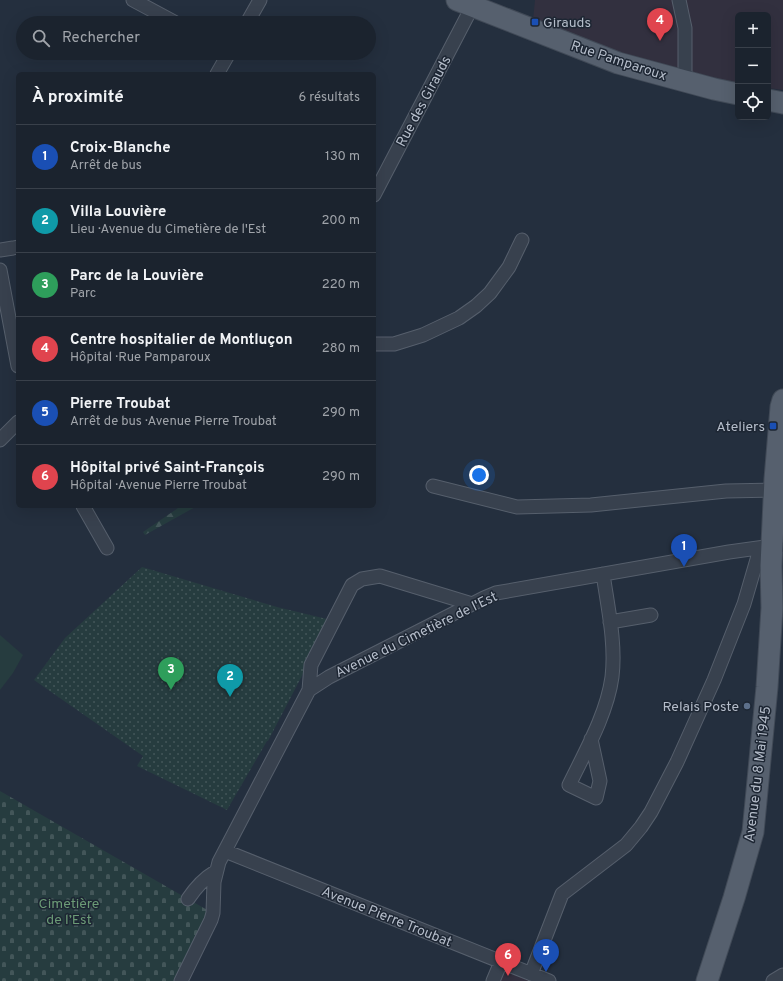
<!DOCTYPE html>
<html lang="fr">
<head>
<meta charset="utf-8">
<style>
	:root { --surface:#1b232e; --page:#242b36; --text:#f1f3f6; --muted:#a0a4aa; --line:#39404a; --accent:#8c9099 }
	body { margin:0; font-family:Overpass,sans-serif; background:var(--page); color:var(--text) }
	.controls { position:absolute; right:12px; top:12px; display:grid; overflow:hidden; border-radius:6px; box-shadow:0 4px 16px #0002 }
	.controls button { width:36px; height:36px; display:grid; place-items:center; padding:0; border:0; border-bottom:1px solid var(--line); background:var(--surface); color:var(--text); font:20px sans-serif }
	.you { position:absolute; left:479px; top:475px; width:14px; height:14px; margin:-10px; border:3px solid #fff; border-radius:50%; background:#1a73e8; box-shadow:0 0 0 6px #1a73e833 }
	.badge { display:grid; place-items:center; width:26px; height:26px; border-radius:50%; background:var(--accent); color:#fff; font-size:13px; font-weight:700 }
	.pin { position:absolute; translate:-50% -33px; filter:drop-shadow(0 1px 2px #0008) }
	.pin::after { content:''; position:absolute; top:21px; width:14px; height:12px; background:inherit; clip-path:polygon(0 0,100% 0,50% 100%) }
	.list { margin:0; padding:0; list-style:none }
	h2 { display:flex; justify-content:space-between; align-items:center; height:52px; margin:0; padding:0 16px; font-size:17px }
	h2 small { font-size:13px; font-weight:400; color:var(--muted) }
	.list li { display:grid; grid-template-columns:26px 1fr auto; gap:12px; align-items:center; box-sizing:border-box; height:64px; padding:0 16px; border-top:1px solid var(--line) }
	.list b { display:block; font-size:15px; white-space:nowrap }
	.list p { margin:0; font-size:13px; white-space:nowrap; color:var(--muted) }
	.list em { font-size:13px; font-style:normal; color:var(--muted) }
	.icon { flex:none; width:22px; height:22px; fill:none; stroke:currentColor; stroke-width:2; stroke-linecap:round; stroke-linejoin:round }
	.map { position:relative; flex:none; width:783px; height:981px; overflow:hidden }
	.search { position:absolute; background:var(--surface); box-shadow:0 4px 16px #0002; left:16px; top:16px; width:360px; height:44px; display:flex; align-items:center; gap:10px; box-sizing:border-box; padding:0 14px; border-radius:22px; color:var(--muted); font-size:15px }
	.panel { position:absolute; background:var(--surface); box-shadow:0 4px 16px #0002; left:16px; top:72px; width:360px; height:436px; border-radius:6px }
	.map>svg:first-child { display:block }
	.medical { fill:#32303f }
	.green { fill:#263c3f }
	.forest { fill:url(#forest-firs) }
	.cemetery { fill:url(#cemetery-stones) }
	.park { fill:url(#park-dots) }
	.lines { fill:none; stroke-linecap:round; stroke-linejoin:round }
	.minor-casing { stroke:#565f6c; stroke-width:15 }
	.primary-casing { stroke:#414a57; stroke-width:23 }
	.minor { stroke:#38414e; stroke-width:13 }
	.primary { stroke:#56606e; stroke-width:21 }
	.transit-dot { fill:#1a4fb4; stroke:#1d2633; stroke-width:1.5 }
	.service-dot { fill:#5c6f8a; stroke:#1d2633; stroke-width:1.5 }
	.labels { text-anchor:middle; stroke-width:3; stroke-linejoin:round; paint-order:stroke }
	.poi-label { font-size:14px; fill:#b4bcc9; stroke:#1d2633; text-anchor:end }
	.street-label { font-size:14px; fill:#b4bcc9; stroke:#1d2633 }
	.park-label { font-size:14px; fill:#6b9a76; stroke:#1d2633 }
</style>
</head>
<body>
<div class="map">
<svg width="783" height="981" viewBox="0 0 783 981">
	<defs>
		<pattern id="forest-firs" width="22" height="20" patternUnits="userSpaceOnUse"><rect width="22" height="20" fill="#263c3f"/><path d="M5 1l3.5 6h-7zM16 11l3.5 6h-7z" fill="#435659"/></pattern>
		<pattern id="cemetery-stones" width="16" height="16" patternUnits="userSpaceOnUse"><rect width="16" height="16" fill="#263c3f"/><path d="M2 7V4a2 2 0 0 1 4 0v3zM10 15v-3a2 2 0 0 1 4 0v3z" fill="#435659"/></pattern>
		<pattern id="park-dots" width="8" height="8" patternUnits="userSpaceOnUse"><rect width="8" height="8" fill="#263c3f"/><path d="M2 2h.1M6 6h.1" fill="none" stroke="#435659" stroke-width="1.8" stroke-linecap="round"/></pattern>
	</defs>
	<rect width="100%" height="100%" fill="#242f3e"/>
	<path class="medical" d="M 535,0 L 783,0 L 783,90 L 768,88 L 768,15 L 738,15 L 738,85 L 615,53 L 533,20 Z
		M 502,970 L 531,981 L 498,981 Z"/>
	<path class="green" d="M 0,635 L 23,655 L 13,673 L 0,690 Z"/>
	<path class="forest" d="M 181,506 L 197,506 L 145,535 L 143,532 Z"/>
	<path class="cemetery" d="M 0,791 L 209,911 L 174,981 L 0,981 Z"/>
	<path class="park" d="M 142,567 L 277,607 L 331,620 L 268,741 L 267,741 L 227,810 L 137,766 L 143,756 L 34,680 L 65,638 Z"/>
	<g class="lines">
		<defs>
			<path id="minor" d="M 133,0 L 176,23
				M 679,0 L 685,28 L 685,81
				M 247,23 L 260,0
				M 217,74 L 229,53
				M 374,195 L 472,7
				M 0,250 L 13,248 L 18,247
				M 0,270 L 18,366
				M 374,344 L 394,344 L 423,335 L 459,318 L 476,306 L 490,293 L 509,267 L 522,240
				M 0,440 L 18,422
				M 433,486 L 517,507 L 591,505 L 726,491 L 774,490
				M 83,506 L 107,548
				M 610,622 L 651,615
				M 309,690 L 311,665 L 352,585 L 362,579 L 380,576 L 472,604
				M 591,739 L 600,781 L 596,798 L 569,785 C 585,752 607,714 612,677 C 616,644 608,608 603,574
				M 225,851 L 549,981
				M 188,899 C 196,887 203,879 215,872
				M 531,974 L 562,894 L 626,845 L 641,827 L 651,812 L 677,762 L 714,680 L 744,604 L 758,556
				M 181,981 L 211,920 L 213,913 L 214,882 L 219,862 L 309,690 L 329,677 L 484,598 L 496,593 L 729,552 L 772,546 L 778,547
				M 493,981 L 501,962
				M 773,981 L 783,975"/>
			<path id="primary" d="M 457,0 L 618,63 L 714,89 L 738,94
				M 768,100 L 783,103
				M 707,981 L 734,898 L 753,832 L 767,687 L 772,608 L 771,566 L 775,479 L 781,407 L 783,400"/>
		</defs>
		<use href="#minor" class="minor-casing"/>
		<use href="#primary" class="primary-casing"/>
		<use href="#minor" class="minor"/>
		<use href="#primary" class="primary"/>
	</g>
	<g class="transit-dot">
		<rect x="531" y="18" width="8" height="8" rx="2"/>
		<rect x="769" y="422" width="8" height="8" rx="2"/>
	</g>
	<circle class="service-dot" cx="747" cy="706" r="4"/>
	<g class="labels">
		<g class="poi-label">
			<text x="543" y="27" text-anchor="start">Girauds</text>
			<text x="765" y="431">Ateliers</text>
			<text x="739" y="711">Relais Poste</text>
		</g>
		<g class="street-label">
			<text transform="translate(619 60) rotate(18)" y="5">Rue Pamparoux</text>
			<text transform="translate(423 101) rotate(-62)" y="5">Rue des Girauds</text>
			<text transform="translate(416 634) rotate(-26)" y="5">Avenue du Cimetière de l'Est</text>
			<text transform="translate(757 774) rotate(-83)" y="5">Avenue du 8 Mai 1945</text>
			<text transform="translate(387 916) rotate(22)" y="5">Avenue Pierre Troubat</text>
		</g>
		<g class="park-label">
			<text x="69" y="908">Cimetière<tspan x="69" dy="16">de l’Est</tspan></text>
		</g>
	</g>
</svg>
<div class="controls">
<button>+</button>
<button>−</button>
<button><svg class="icon" aria-label="locate" viewBox="0 0 24 24"><circle cx="12" cy="12" r="6"/><path d="M12 2v4M12 18v4M2 12h4M18 12h4"/></svg></button>
</div>
<div class="you"></div>
<div class="pin badge" style="left:684px;top:567px;background:#1a4fb4">1</div>
<div class="pin badge" style="left:230px;top:697px;background:#0f9aa8">2</div>
<div class="pin badge" style="left:171px;top:690px;background:#2e9e5b">3</div>
<div class="pin badge" style="left:660px;top:41px;background:#e0444e">4</div>
<div class="pin badge" style="left:546px;top:972px;background:#1a4fb4">5</div>
<div class="pin badge" style="left:508px;top:976px;background:#e0444e">6</div>
<div class="search"><svg class="icon" aria-label="search" viewBox="0 0 24 24"><circle cx="10" cy="10" r="6"/><path d="M15 15l6 6"/></svg>Rechercher</div>
<section class="panel">
<h2>À proximité<small>6 résultats</small></h2>
<ul class="list">
<li><span class="badge" style="background:#1a4fb4">1</span><div><b>Croix-Blanche</b><p>Arrêt de bus</p></div><em>130 m</em></li>
<li><span class="badge" style="background:#0f9aa8">2</span><div><b>Villa Louvière</b><p>Lieu · Avenue du Cimetière de l'Est</p></div><em>200 m</em></li>
<li><span class="badge" style="background:#2e9e5b">3</span><div><b>Parc de la Louvière</b><p>Parc</p></div><em>220 m</em></li>
<li><span class="badge" style="background:#e0444e">4</span><div><b>Centre hospitalier de Montluçon</b><p>Hôpital · Rue Pamparoux</p></div><em>280 m</em></li>
<li><span class="badge" style="background:#1a4fb4">5</span><div><b>Pierre Troubat</b><p>Arrêt de bus · Avenue Pierre Troubat</p></div><em>290 m</em></li>
<li><span class="badge" style="background:#e0444e">6</span><div><b>Hôpital privé Saint-François</b><p>Hôpital · Avenue Pierre Troubat</p></div><em>290 m</em></li>
</ul>
</section>
</div>
</body>
</html>
